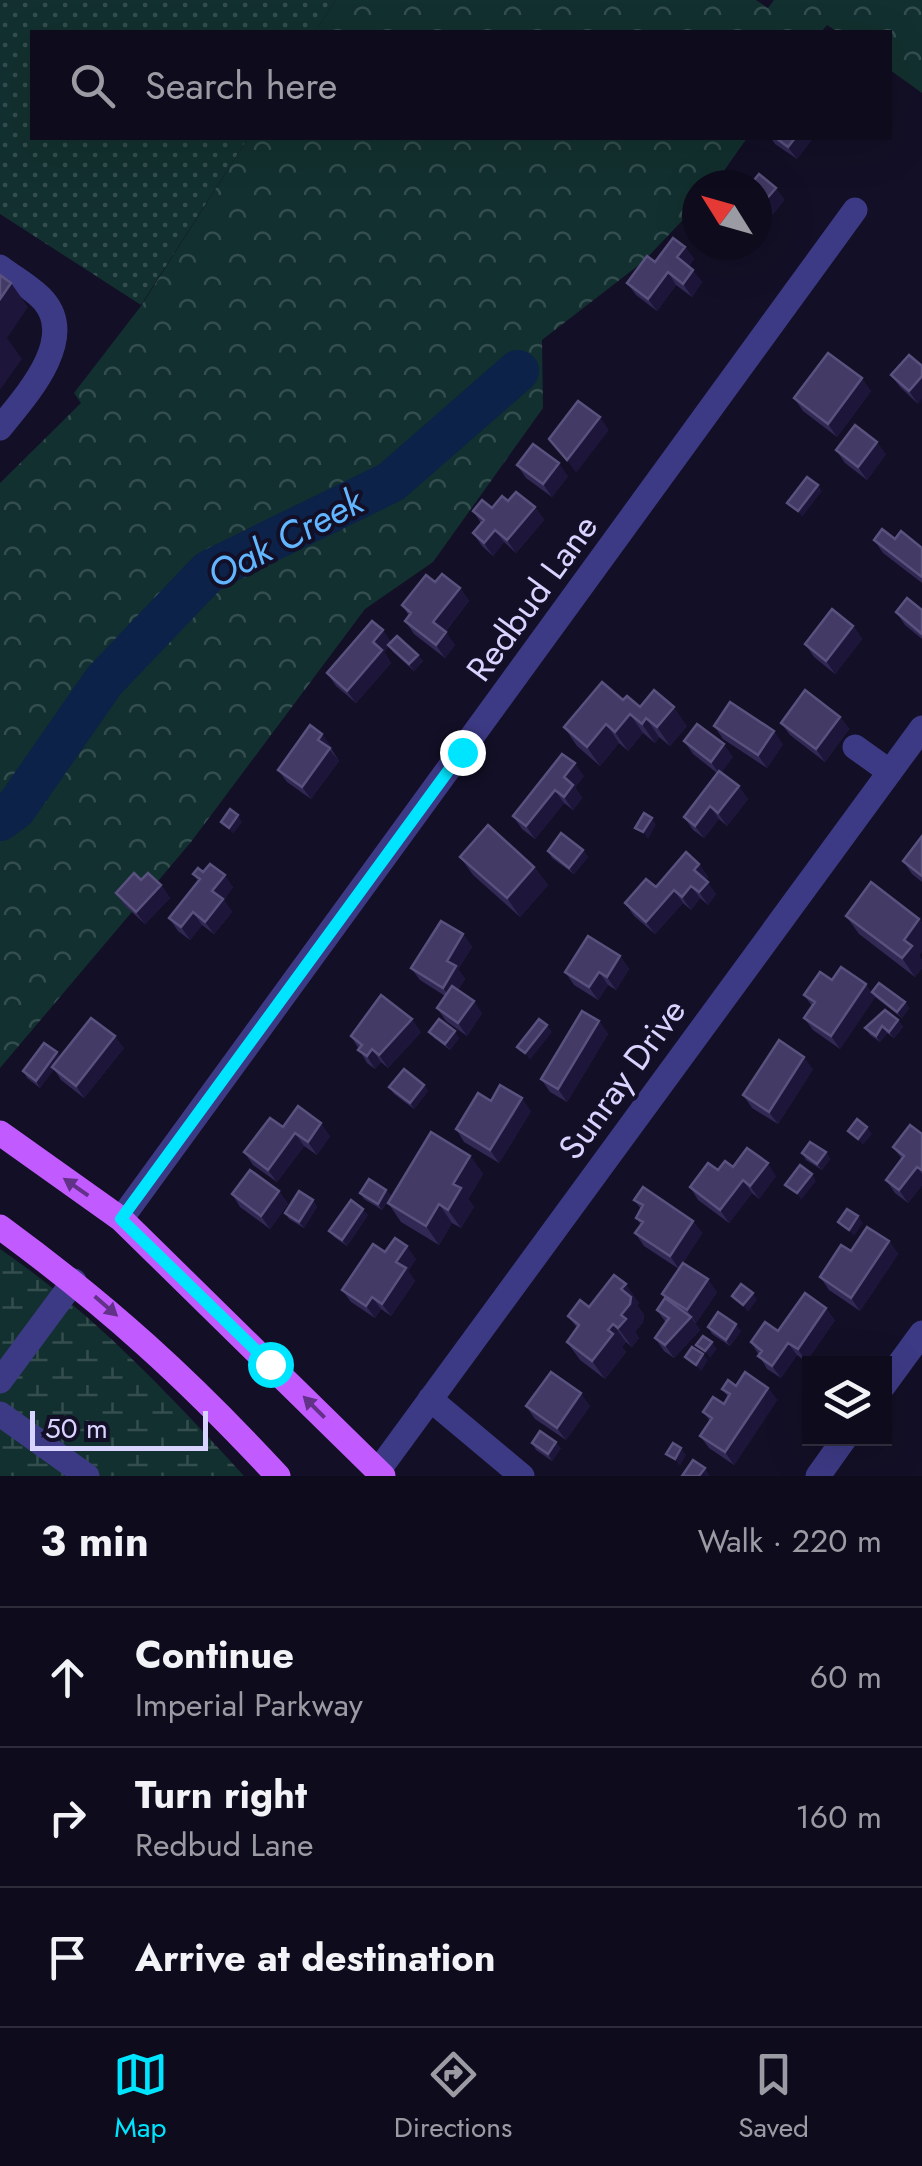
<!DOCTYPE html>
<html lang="en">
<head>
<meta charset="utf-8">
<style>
	:root { --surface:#0e0b1c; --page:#171425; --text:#f1f3f6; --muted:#9b9ba3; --line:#2e2b3b; --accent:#00e5ff }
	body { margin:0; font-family:Jost,sans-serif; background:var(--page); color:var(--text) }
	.controls { position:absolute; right:30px; bottom:30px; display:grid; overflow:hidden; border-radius:0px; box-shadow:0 10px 40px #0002 }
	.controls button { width:90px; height:90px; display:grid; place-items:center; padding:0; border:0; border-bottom:2px solid var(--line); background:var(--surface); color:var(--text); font:50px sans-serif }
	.compass { position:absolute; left:682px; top:170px; width:90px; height:90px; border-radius:50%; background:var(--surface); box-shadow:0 10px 40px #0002; rotate:307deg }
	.scale { position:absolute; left:30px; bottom:25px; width:178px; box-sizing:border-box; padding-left:10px; border:5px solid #d9d4ff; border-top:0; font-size:28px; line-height:35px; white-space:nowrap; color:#d9d4ff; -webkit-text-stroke:8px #130f26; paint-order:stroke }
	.stop { position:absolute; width:30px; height:30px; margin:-22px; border:8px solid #00e5ff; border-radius:50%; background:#fff }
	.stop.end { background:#00e5ff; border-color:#fff; box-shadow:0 2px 10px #0008 }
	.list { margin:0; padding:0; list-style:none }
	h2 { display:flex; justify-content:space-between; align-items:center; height:130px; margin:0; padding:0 40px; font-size:42px }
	h2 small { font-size:32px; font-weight:400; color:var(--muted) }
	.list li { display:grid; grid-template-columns:65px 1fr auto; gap:30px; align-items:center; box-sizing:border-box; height:140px; padding:0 40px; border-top:2px solid var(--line) }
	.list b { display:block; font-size:38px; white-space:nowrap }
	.list p { margin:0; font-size:32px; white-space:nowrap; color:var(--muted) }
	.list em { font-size:32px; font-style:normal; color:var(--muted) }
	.icon { flex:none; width:55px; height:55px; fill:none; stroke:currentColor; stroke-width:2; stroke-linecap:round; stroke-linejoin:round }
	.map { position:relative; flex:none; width:922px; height:1476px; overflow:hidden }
	.search { position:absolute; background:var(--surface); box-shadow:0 10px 40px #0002; left:30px; right:30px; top:30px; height:110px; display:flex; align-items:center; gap:25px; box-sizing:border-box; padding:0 35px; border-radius:0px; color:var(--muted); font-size:38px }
	.sheet { height:550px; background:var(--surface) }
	nav { display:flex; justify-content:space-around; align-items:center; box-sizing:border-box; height:140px; border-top:2px solid var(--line); background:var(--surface); font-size:28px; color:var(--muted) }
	nav a { display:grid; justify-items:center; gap:5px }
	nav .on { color:var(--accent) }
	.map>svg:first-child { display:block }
	.grass { fill:url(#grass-dots) }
	.forest { fill:url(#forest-crowns) }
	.wetland { fill:url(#wetland-marsh) }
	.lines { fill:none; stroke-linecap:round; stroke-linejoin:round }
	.river { stroke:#0c2248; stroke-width:42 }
	.minor { stroke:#3d3a85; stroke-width:25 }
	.major { stroke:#c25bff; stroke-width:25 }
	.wall { fill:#312854 }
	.shaded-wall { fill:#1d163a }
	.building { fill:#433a66; stroke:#5a527e; stroke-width:2.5 }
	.oneway { fill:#623188 }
	.route { stroke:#00e5ff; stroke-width:12 }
	.labels { text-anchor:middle; stroke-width:8; stroke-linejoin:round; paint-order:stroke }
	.street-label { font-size:35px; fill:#d9d4ff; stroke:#130f26 }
	.water-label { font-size:38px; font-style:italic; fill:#62b6ff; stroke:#130f26 }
</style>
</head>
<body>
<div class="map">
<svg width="922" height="1476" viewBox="0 0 922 1476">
	<defs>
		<pattern id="grass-dots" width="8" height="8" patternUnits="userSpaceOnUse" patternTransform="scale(2.5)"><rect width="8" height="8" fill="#12302f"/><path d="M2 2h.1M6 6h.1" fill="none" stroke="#344d4e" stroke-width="1.8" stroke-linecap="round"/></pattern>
		<pattern id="forest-crowns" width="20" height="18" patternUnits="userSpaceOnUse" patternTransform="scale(2.5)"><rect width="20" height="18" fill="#12302f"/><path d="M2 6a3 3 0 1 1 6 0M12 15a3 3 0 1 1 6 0" fill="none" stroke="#344d4e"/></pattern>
		<pattern id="wetland-marsh" width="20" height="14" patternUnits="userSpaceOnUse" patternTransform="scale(2.5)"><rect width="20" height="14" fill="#12302f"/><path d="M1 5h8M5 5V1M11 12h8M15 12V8" fill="none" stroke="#344d4e"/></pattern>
	</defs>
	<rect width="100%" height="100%" fill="#130f26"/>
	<path class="grass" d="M 0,0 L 336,0 L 315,32 L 32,32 L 32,138 L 248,138 L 141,305 L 0,214 Z"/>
	<path class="forest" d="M 336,0 L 756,0 L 768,8 L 774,0 L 922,0 L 922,93 L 890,70 L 890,32 L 838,32 L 827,25 L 821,32 L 315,32 Z
		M 248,138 L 747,138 L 714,185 L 697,185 L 697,205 L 644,261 L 542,340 L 543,408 L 433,562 L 365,609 L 191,842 L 0,1068 L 0,483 L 81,403 L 74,393 L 141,306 Z"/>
	<path class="wetland" d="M 0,1249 C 92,1312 169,1394 244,1476 L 0,1476 Z"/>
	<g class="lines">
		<path class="river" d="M 0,820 L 15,809 L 104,681 L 209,571 L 391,482 L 518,371"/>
		<path class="minor" d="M 0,267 C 14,278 33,288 44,301 C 78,341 23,399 0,428
			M 855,747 L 890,772
			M 121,1219 L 855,210
			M 0,1381 L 74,1281
			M 884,1385 L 922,1333
			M 430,1399 L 522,1476
			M 0,1414 L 87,1476
			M 378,1471 L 922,728
			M 818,1476 L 845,1438"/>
		<path class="major" d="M 0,1133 L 121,1219 L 383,1476
			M 0,1227 C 108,1306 187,1378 278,1476"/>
	</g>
	<path class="wall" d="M 771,138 L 813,138 L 797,159 L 775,144 Z
		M 685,247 L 694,259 L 689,266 L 702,282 L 692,297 L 676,285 L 657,311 L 636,295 L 627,283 L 655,262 Z
		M 909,355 L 918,404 L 900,387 L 891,375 Z
		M 871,391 L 837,437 L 803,411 L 794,398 Z
		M 836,450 L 886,454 L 867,480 L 845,463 Z
		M 517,465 L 568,476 L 552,497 L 526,478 Z
		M 508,501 L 535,507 L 544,520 L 516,553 L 504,542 L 493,556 L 482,546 L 473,533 L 481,523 L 473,511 L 492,508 Z
		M 895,539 L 922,548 L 922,583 L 883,553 L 874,540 Z
		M 435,582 L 460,588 L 469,601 L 445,632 L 455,645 L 445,658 L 414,634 L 405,621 L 409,616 L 402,605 Z
		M 922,610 L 922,639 L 905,625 L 896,612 Z
		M 853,626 L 862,639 L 835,674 L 814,657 L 805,644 Z
		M 391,642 L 418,655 L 423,661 L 414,671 L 393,652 L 389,646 L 384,652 L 391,663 L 356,703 L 336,686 L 327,673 Z
		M 623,700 L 687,726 L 670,746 L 659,737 L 655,743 L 643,733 L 628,751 L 619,743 L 600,766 L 577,746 L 564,727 Z
		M 840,717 L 849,729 L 825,762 L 790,735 L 781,723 Z
		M 714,726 L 783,744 L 767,768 L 723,739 Z
		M 322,734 L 339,761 L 311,799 L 287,782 L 278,770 Z
		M 684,741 L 733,757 L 721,772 L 748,799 L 727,826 L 719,819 L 704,838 L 693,830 L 684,817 L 717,773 L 693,754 Z
		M 584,776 L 575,787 L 582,798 L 573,810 L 564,803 L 535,839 L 522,829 L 513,816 Z
		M 922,836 L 922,882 L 912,874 L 903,861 Z
		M 583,850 L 588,857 L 574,874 L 552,858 L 548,851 Z
		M 460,857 L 534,867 L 548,885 L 520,917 L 473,875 Z
		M 699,864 L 708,877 L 705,880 L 716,894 L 708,905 L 700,898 L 691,910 L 683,903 L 655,934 L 634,916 L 625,903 Z
		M 203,872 L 233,887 L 224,900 L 232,912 L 214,934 L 202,925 L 190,940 L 178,931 L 169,918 L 198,881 L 193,874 Z
		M 141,880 L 161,885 L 170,898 L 145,924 L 125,906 L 116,893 Z
		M 846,916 L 919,919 L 922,923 L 922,951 L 919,956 L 922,960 L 922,968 L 915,977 L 859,934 Z
		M 463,934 L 472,947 L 458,969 L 465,979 L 458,990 L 482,1013 L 467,1036 L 446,1021 L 437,1008 L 445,996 L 420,980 L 411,968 Z
		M 620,956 L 629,969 L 616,990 L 608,985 L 598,1000 L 574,985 L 565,972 Z
		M 832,980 L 905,1002 L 909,1008 L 902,1018 L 875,997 L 840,1049 L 813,1030 L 804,1018 L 812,1006 L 804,995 Z
		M 898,1020 L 903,1027 L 894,1038 L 887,1033 L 880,1042 L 870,1035 L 865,1028 Z
		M 599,1021 L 608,1034 L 567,1102 L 550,1092 L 541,1079 Z
		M 421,1032 L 388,1068 L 381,1062 L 375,1069 L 367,1063 L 351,1036 Z
		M 429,1032 L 459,1038 L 450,1050 L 434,1038 Z
		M 124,1048 L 84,1098 L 61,1080 L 54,1069 L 40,1088 L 27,1078 L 23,1071 L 57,1052 L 60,1057 Z
		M 813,1069 L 778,1124 L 752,1108 L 743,1095 Z
		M 424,1085 L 428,1091 L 414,1109 L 394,1094 L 389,1087 Z
		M 531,1111 L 499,1163 L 464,1142 L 456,1129 Z
		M 283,1127 L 330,1136 L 317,1155 L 304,1146 L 277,1182 L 253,1165 L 244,1152 Z
		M 922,1134 L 922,1185 L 908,1203 L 895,1193 L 886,1180 L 902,1159 L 893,1147 Z
		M 826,1152 L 830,1159 L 822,1170 L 806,1160 L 802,1153 Z
		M 470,1156 L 483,1174 L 468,1199 L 474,1207 L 461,1228 L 452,1223 L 439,1245 L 401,1222 L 388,1203 Z
		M 733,1167 L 776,1176 L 759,1199 L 752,1193 L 729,1223 L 698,1200 L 690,1187 L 718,1170 Z
		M 386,1190 L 391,1196 L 382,1210 L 364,1199 L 360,1193 Z
		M 279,1191 L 288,1204 L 270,1229 L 240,1207 L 232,1194 Z
		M 313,1200 L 317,1207 L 304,1228 L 289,1219 L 285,1213 Z
		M 634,1200 L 693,1221 L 702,1233 L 683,1263 L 717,1292 L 696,1323 L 694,1322 L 700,1330 L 674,1358 L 664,1351 L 655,1338 L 666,1323 L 657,1310 L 666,1299 L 662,1294 L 679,1269 L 644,1246 L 635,1233 L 641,1225 L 636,1218 L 641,1209 Z
		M 368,1215 L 347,1246 L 334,1237 L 329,1231 Z
		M 889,1241 L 898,1254 L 860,1311 L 829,1290 L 820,1277 L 851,1251 Z
		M 385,1252 L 416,1259 L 408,1271 L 415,1281 L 391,1316 L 381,1309 L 375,1318 L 351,1302 L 342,1290 Z
		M 639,1303 L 637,1305 L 644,1315 L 643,1322 L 635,1332 L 639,1338 L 632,1347 L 626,1342 L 622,1347 L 626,1352 L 605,1379 L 580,1360 L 567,1342 L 577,1328 L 568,1316 L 589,1307 Z
		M 835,1320 L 806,1362 L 797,1355 L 781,1378 L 767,1369 L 751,1342 L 778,1331 Z
		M 708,1327 L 741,1331 L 730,1346 L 712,1334 Z
		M 736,1386 L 768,1388 L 777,1400 L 734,1465 L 709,1448 L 700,1436 L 710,1421 L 703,1412 L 724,1404 L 728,1397 L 722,1389 Z
		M 526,1406 L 590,1406 L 566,1440 L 535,1419 Z
		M 532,1443 L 561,1448 L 552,1461 L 536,1450 Z"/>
	<path class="shaded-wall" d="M 795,138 L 813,138 L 797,159 L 788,147 Z
		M 776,188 L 785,200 L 757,234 L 757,210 Z
		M 685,247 L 694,259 L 686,270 L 677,257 Z
		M 693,270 L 702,282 L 692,297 L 683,284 Z
		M 668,272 L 676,285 L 657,311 L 648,299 Z
		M 11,283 L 28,307 L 7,338 L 22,359 L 0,390 L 0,299 Z
		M 922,376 L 922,399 L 918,404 L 909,391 Z
		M 862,378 L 871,391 L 837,437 L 828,424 Z
		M 600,417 L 609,430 L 576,473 L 567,460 Z
		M 877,442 L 886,454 L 867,480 L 858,467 Z
		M 559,463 L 568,476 L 552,497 L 543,484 Z
		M 818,485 L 822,491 L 802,517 L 798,511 Z
		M 535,507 L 544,520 L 516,553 L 507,540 Z
		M 495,530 L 504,542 L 493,556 L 484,543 Z
		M 460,588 L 469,601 L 442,635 L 433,622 Z
		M 853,626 L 862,639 L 835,674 L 826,661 Z
		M 383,630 L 392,643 L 384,652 L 391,663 L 356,703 L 347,691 L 373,642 Z
		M 446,632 L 455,645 L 445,658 L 436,645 Z
		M 418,655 L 423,661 L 414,671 L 409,664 Z
		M 674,707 L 687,726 L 670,746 L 657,727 Z
		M 630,714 L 643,733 L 628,751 L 615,732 Z
		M 840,717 L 849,729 L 825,762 L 816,749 Z
		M 646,718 L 659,737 L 655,743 L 642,724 Z
		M 606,724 L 619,743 L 600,766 L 587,747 Z
		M 774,731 L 783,744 L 767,768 L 758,755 Z
		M 322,734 L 331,746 L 329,749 L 339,761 L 311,799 L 302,787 L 318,740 Z
		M 724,744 L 733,757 L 720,775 L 711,762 Z
		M 575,763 L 584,776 L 575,787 L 582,798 L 573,810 L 564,797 L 564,777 Z
		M 739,786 L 748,799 L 727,826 L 718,813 Z
		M 555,790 L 564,803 L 535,839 L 526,826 Z
		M 710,806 L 719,819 L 704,838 L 695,826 Z
		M 238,815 L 242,822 L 233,834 L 229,828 Z
		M 652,818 L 656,825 L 648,839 L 643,832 Z
		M 583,850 L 588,857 L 574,874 L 569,868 Z
		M 699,864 L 708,877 L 703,883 L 694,870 Z
		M 534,867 L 548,885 L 520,917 L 507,898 Z
		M 225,875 L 233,887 L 224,900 L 232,912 L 214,934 L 205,922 L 212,891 Z
		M 708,882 L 716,894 L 708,905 L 699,892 Z
		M 161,885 L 170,898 L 145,924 L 136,912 Z
		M 691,886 L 700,898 L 691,910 L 682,897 Z
		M 674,890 L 683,903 L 655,934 L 646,922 Z
		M 193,912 L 202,925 L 190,940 L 181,927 Z
		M 919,919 L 922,923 L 922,951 L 919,956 L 922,960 L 922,968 L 915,977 L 902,958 L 904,940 Z
		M 463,934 L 472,947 L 458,969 L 465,979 L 452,1000 L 443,988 L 447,961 Z
		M 620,956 L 629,969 L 616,990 L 607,977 Z
		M 599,972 L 608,985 L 598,1000 L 589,987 Z
		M 866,984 L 875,997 L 840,1049 L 831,1036 Z
		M 474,1001 L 482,1013 L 467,1036 L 458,1023 Z
		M 905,1002 L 909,1008 L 902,1018 L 897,1012 Z
		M 412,1019 L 421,1032 L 388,1068 L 379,1055 Z
		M 898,1020 L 903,1027 L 894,1038 L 889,1032 Z
		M 599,1021 L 608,1034 L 567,1102 L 558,1089 Z
		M 547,1025 L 552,1032 L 530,1060 L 525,1053 Z
		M 882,1026 L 887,1033 L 880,1042 L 876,1036 Z
		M 455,1031 L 459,1038 L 450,1050 L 445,1044 Z
		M 115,1036 L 124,1048 L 84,1098 L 76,1086 Z
		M 372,1049 L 381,1062 L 375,1069 L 367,1056 Z
		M 57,1052 L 62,1059 L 40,1088 L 36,1081 Z
		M 804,1057 L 813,1069 L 778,1124 L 769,1112 Z
		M 424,1085 L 428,1091 L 414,1109 L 410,1103 Z
		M 522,1098 L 531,1111 L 499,1163 L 490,1150 Z
		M 321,1123 L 330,1136 L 317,1155 L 308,1142 Z
		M 867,1127 L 872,1134 L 863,1145 L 858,1139 Z
		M 295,1133 L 304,1146 L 277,1182 L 268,1170 Z
		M 826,1152 L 830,1159 L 822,1170 L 817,1164 Z
		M 470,1156 L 483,1174 L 468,1199 L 474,1207 L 461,1228 L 448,1210 L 453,1184 Z
		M 768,1163 L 776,1176 L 759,1199 L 750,1186 Z
		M 917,1167 L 922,1174 L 922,1185 L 908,1203 L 899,1190 Z
		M 812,1174 L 816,1181 L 801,1200 L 797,1193 Z
		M 743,1180 L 752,1193 L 729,1223 L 720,1210 Z
		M 386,1190 L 391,1196 L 382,1210 L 378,1204 Z
		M 279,1191 L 288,1204 L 270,1229 L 261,1216 Z
		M 313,1200 L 317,1207 L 304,1228 L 299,1222 Z
		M 439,1204 L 452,1223 L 439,1245 L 426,1226 Z
		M 363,1209 L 368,1215 L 347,1246 L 342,1240 Z
		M 858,1216 L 863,1223 L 854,1236 L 849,1230 Z
		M 693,1221 L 702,1233 L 679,1269 L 670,1256 Z
		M 889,1241 L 898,1254 L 860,1311 L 851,1298 Z
		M 407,1246 L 416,1259 L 408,1271 L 415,1281 L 391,1316 L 382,1304 L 396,1262 Z
		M 708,1279 L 717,1292 L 696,1323 L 687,1310 Z
		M 626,1284 L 639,1303 L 637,1305 L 644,1315 L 643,1322 L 635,1332 L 639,1338 L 632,1347 L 618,1328 L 621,1289 Z
		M 753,1293 L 757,1300 L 748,1312 L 743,1305 Z
		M 372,1297 L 381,1309 L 375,1318 L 366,1306 Z
		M 826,1308 L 835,1320 L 806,1362 L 798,1349 Z
		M 691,1317 L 700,1330 L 674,1358 L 665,1345 Z
		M 613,1324 L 626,1342 L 622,1347 L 626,1352 L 605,1379 L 592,1361 L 608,1330 Z
		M 736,1324 L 741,1331 L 730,1346 L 726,1340 Z
		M 712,1342 L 717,1349 L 710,1358 L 705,1351 Z
		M 788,1343 L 797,1355 L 781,1378 L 772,1366 Z
		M 703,1354 L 708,1360 L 701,1371 L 696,1365 Z
		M 768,1388 L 777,1400 L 734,1465 L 725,1452 Z
		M 581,1393 L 590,1406 L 566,1440 L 557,1428 Z
		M 556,1442 L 561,1448 L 552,1461 L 548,1454 Z
		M 681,1448 L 686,1455 L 680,1466 L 675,1459 Z
		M 705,1468 L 710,1476 L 699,1476 Z"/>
	<path class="building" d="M 776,138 L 795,138 L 788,147 Z
		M 759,174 L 776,188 L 757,210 L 757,185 L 750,185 Z
		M 730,179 L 738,185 L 725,185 Z
		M 673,238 L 685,247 L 677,257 L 693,270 L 683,284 L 668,272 L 648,299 L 627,283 L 647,256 L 655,262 Z
		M 0,275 L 11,283 L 0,299 Z
		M 828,353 L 862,378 L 828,424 L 794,398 Z
		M 909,355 L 922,366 L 922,376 L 909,391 L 891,375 Z
		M 578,401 L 600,417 L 567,460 L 549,439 Z
		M 855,425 L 877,442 L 858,467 L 836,450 Z
		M 533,444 L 559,463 L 543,484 L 517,465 Z
		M 807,477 L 818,485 L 798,511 L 787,503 Z
		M 516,492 L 535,507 L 507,540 L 495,530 L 484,543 L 473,533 L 484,520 L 473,511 L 482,500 L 492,508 L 502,496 L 508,501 Z
		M 882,529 L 895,539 L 901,531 L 922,548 L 922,577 L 874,540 Z
		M 442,574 L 460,588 L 433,622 L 446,632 L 436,645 L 405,621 L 411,613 L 402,605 L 426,575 L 435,582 Z
		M 907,598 L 922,610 L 922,634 L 896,612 Z
		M 832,609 L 853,626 L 826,661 L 805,644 Z
		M 372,621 L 383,630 L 373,642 L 382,650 L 347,691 L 327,673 Z
		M 397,636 L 418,655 L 409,664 L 388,645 Z
		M 602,682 L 623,700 L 627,696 L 640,707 L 654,690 L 674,707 L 657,727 L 646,718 L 642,724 L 630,714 L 615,732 L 606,724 L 587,747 L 564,727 Z
		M 805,690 L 840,717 L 816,749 L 781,723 Z
		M 730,702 L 774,731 L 758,755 L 714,726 Z
		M 697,724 L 724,744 L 711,762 L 684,741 Z
		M 310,725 L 322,734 L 318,740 L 330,748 L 302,787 L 278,770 Z
		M 562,754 L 575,763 L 564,777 L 573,785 L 564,797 L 555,790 L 526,826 L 513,816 Z
		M 719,771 L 739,786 L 718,813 L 710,806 L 695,826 L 684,817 Z
		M 230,809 L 238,815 L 229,828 L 221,822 Z
		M 644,813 L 652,818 L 643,832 L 635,828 Z
		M 488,825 L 534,867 L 507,898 L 460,857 Z
		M 561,833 L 583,850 L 569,868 L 548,851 Z
		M 922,836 L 922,876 L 903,861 Z
		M 686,852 L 699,864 L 694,870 L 708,882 L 699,892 L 691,886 L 682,897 L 674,890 L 646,922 L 625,903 L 646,879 L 656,887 Z
		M 210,864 L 225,875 L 212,891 L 223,899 L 205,922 L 193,912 L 181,927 L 169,918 L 200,879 L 193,874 L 198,868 L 203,872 Z
		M 134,873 L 141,880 L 148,873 L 161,885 L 136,912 L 116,893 Z
		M 871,882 L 919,919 L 904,940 L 912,946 L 902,958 L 846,916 Z
		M 441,921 L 463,934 L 447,961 L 456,966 L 443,988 L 411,968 Z
		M 588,936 L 620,956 L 607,977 L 599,972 L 589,987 L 565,972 Z
		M 841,967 L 866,984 L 831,1036 L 804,1018 L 815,1002 L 804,995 L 820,972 L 832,980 Z
		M 879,983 L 905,1002 L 897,1012 L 872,992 Z
		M 452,986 L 474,1001 L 458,1023 L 437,1008 Z
		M 381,995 L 412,1019 L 379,1055 L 372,1049 L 367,1056 L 358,1050 L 362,1045 L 351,1036 Z
		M 885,1010 L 898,1020 L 889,1032 L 882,1026 L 876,1036 L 865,1028 Z
		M 582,1011 L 599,1021 L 558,1089 L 541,1079 Z
		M 91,1018 L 115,1036 L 76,1086 L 52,1067 Z
		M 439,1019 L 455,1031 L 445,1044 L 429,1032 Z
		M 539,1019 L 547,1025 L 525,1053 L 517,1047 Z
		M 779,1040 L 804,1057 L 769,1112 L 743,1095 Z
		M 44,1043 L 57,1052 L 36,1081 L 23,1071 Z
		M 404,1069 L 424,1085 L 410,1103 L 389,1087 Z
		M 500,1085 L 522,1098 L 490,1150 L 456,1129 L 478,1093 L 491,1101 Z
		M 298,1106 L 321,1123 L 308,1142 L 295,1133 L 268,1170 L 244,1152 L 270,1118 L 283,1127 Z
		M 857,1119 L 867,1127 L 858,1139 L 848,1131 Z
		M 910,1125 L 922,1134 L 922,1170 L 917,1167 L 899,1190 L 886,1180 L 904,1156 L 893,1147 Z
		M 431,1132 L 470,1156 L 453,1184 L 461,1188 L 448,1210 L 439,1204 L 426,1226 L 388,1203 Z
		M 810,1142 L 826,1152 L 817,1164 L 802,1153 Z
		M 747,1148 L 768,1163 L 750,1186 L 743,1180 L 720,1210 L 690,1187 L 708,1163 L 718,1170 L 725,1161 L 733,1167 Z
		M 800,1165 L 812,1174 L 797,1193 L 785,1185 Z
		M 250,1170 L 279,1191 L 261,1216 L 232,1194 Z
		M 369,1179 L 386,1190 L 378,1204 L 360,1193 Z
		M 643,1187 L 693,1221 L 670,1256 L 635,1233 L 643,1222 L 636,1218 L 643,1205 L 634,1200 Z
		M 299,1191 L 313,1200 L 299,1222 L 285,1213 Z
		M 351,1200 L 363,1209 L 342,1240 L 329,1231 Z
		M 847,1209 L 858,1216 L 849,1230 L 838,1222 Z
		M 867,1227 L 889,1241 L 851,1298 L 820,1277 L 841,1245 L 851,1251 Z
		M 395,1238 L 407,1246 L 396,1262 L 406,1268 L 382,1304 L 372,1297 L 366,1306 L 342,1290 L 373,1244 L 385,1252 Z
		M 683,1263 L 708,1279 L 687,1310 L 662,1294 Z
		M 614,1275 L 626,1284 L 621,1289 L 631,1297 L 630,1304 L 621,1315 L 626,1319 L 618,1328 L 613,1324 L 608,1330 L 613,1334 L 592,1361 L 567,1342 L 579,1325 L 568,1316 L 580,1300 L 589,1307 Z
		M 741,1284 L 753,1293 L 743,1305 L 732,1296 Z
		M 805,1293 L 826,1308 L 798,1349 L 788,1343 L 772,1366 L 758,1356 L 762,1351 L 751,1342 L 765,1322 L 778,1331 Z
		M 665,1298 L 691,1317 L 665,1345 L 655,1338 L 669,1318 L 657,1310 Z
		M 718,1312 L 736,1324 L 726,1340 L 708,1327 Z
		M 703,1336 L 712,1342 L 705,1351 L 696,1345 Z
		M 692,1347 L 703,1354 L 696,1365 L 685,1357 Z
		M 551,1372 L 581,1393 L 557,1428 L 526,1406 Z
		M 745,1372 L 768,1388 L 725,1452 L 700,1436 L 712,1418 L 703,1412 L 713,1397 L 724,1404 L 730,1394 L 722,1389 L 728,1380 L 736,1386 Z
		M 540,1431 L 556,1442 L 548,1454 L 532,1443 Z
		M 673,1443 L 681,1448 L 675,1459 L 666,1454 Z
		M 693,1460 L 705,1468 L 699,1476 L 682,1476 Z"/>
	<defs><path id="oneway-solid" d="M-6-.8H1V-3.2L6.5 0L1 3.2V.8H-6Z" transform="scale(2.5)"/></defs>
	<g class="oneway">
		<use href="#oneway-solid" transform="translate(76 1187) rotate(-145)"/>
		<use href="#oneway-solid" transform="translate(106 1306) rotate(41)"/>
		<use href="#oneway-solid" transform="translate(314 1407) rotate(-135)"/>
	</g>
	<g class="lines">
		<path class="route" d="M 270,1364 L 121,1219 L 462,752"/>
	</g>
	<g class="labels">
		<g class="street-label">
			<text transform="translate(532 598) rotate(-54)" y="12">Redbud Lane</text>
			<text transform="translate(622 1079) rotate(-54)" y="12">Sunray Drive</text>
		</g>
		<g class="water-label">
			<text transform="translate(285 538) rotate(-28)" y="13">Oak Creek</text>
		</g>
	</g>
</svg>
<div class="controls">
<button><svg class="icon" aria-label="layers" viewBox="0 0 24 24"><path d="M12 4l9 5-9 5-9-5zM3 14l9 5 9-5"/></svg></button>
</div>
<svg class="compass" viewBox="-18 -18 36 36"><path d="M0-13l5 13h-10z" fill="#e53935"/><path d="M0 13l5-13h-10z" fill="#9b9ba3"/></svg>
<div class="scale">50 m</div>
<div class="stop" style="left:270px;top:1364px"></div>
<div class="stop end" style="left:462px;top:752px"></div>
<div class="search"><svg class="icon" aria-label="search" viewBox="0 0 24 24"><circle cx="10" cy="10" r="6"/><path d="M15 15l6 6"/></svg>Search here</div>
</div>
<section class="sheet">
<h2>3 min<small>Walk · 220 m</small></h2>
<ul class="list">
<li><svg class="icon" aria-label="ahead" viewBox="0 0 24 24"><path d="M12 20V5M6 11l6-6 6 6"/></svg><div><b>Continue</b><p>Imperial Parkway</p></div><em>60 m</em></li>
<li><svg class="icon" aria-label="right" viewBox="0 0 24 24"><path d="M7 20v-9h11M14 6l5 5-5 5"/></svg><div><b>Turn right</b><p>Redbud Lane</p></div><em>160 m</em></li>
<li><svg class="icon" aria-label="arrive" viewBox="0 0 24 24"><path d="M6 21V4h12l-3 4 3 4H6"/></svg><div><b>Arrive at destination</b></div></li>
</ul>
</section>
<nav>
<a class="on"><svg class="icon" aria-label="map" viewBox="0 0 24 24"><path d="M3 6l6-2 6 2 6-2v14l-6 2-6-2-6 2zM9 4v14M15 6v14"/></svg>Map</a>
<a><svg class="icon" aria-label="directions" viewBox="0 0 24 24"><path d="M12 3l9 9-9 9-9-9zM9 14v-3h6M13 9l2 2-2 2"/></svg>Directions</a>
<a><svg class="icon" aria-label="saved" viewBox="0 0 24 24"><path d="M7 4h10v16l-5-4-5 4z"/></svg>Saved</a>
</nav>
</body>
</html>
